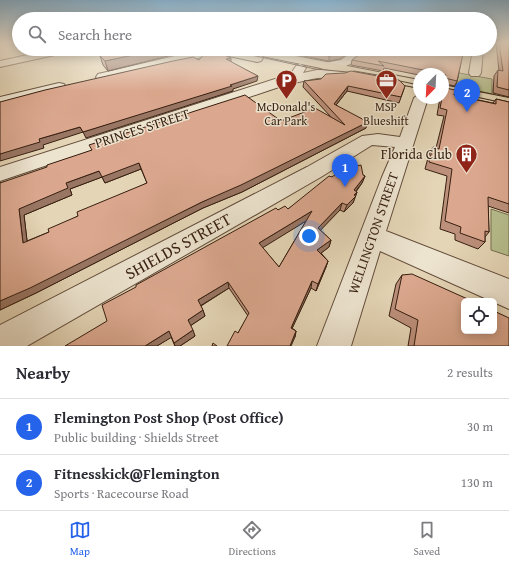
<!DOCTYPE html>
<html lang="en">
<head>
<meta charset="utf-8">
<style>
	:root { --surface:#fff; --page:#f2f2f3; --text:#2b2b33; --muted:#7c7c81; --line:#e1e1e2; --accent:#2563eb }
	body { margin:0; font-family:"Gentium Book Plus",serif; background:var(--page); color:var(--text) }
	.controls { position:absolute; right:12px; bottom:12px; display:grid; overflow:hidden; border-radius:6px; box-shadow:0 2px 10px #0003 }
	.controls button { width:36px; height:36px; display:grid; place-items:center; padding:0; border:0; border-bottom:1px solid var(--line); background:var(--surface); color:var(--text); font:20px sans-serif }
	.compass { position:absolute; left:413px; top:68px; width:36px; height:36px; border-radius:50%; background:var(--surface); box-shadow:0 2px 10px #0003; rotate:204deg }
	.you { position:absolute; left:309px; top:236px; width:14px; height:14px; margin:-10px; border:3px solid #fff; border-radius:50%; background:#1a73e8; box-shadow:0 0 0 6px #1a73e833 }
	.badge { display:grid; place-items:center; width:26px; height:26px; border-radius:50%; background:var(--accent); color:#fff; font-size:13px; font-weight:700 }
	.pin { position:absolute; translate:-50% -33px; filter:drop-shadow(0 1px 2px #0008) }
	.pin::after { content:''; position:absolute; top:21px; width:14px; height:12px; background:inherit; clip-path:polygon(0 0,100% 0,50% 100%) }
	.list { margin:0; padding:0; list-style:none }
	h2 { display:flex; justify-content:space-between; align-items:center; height:52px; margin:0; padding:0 16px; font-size:17px }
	h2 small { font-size:13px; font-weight:400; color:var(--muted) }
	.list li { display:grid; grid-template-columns:26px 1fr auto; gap:12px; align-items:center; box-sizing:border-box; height:56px; padding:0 16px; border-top:1px solid var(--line) }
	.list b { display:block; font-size:15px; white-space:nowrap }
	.list p { margin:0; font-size:13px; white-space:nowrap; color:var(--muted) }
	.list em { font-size:13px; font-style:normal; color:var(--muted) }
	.icon { flex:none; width:22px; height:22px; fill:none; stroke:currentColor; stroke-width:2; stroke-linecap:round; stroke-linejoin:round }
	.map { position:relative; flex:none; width:509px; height:346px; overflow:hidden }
	.search { position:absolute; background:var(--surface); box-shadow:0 2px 10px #0003; left:12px; right:12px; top:12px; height:44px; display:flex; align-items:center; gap:10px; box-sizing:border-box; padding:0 14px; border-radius:22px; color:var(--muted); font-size:15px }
	.sheet { height:164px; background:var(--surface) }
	nav { display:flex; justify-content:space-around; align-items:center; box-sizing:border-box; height:56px; border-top:1px solid var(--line); background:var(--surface); font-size:11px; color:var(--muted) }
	nav a { display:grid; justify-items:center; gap:2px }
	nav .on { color:var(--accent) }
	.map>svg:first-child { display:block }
	.green { fill:#b6bd8d; stroke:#766e4e }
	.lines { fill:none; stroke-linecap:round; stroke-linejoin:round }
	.minor-casing { stroke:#624c3a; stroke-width:2 }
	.highway-casing { stroke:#371f10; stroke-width:2 }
	.minor { fill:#ede4d0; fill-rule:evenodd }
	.highway { fill:#e4d5b6; fill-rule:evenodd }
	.tram { stroke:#371f10; stroke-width:1 }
	.wall { fill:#bc907b; stroke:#371f10; fill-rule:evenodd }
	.shaded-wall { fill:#997664; stroke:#371f10 }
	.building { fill:#dba88f; stroke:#371f10; fill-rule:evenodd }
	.labels { text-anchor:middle; stroke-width:3; stroke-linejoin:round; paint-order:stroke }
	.far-poi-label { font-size:12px; fill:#371f10; stroke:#ede4d0 }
	.street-label { font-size:14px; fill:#371f10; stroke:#ede4d0 }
	.poi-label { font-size:14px; fill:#371f10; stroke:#ede4d0; text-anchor:end }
	.near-street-label { font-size:17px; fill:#371f10; stroke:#ede4d0 }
</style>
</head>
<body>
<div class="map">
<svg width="509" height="346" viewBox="0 0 509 346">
	<rect width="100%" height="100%" fill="#e4d5b6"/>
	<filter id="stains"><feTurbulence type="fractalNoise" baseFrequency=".005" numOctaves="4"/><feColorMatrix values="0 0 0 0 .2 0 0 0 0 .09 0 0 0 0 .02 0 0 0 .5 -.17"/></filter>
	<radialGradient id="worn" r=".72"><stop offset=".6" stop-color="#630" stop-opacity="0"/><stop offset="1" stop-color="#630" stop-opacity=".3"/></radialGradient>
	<path class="green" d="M 459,73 L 492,79 L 492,94 L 456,86 Z
		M 491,209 L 509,215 L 509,256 L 491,250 Z"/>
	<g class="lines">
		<defs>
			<path id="minor" d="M 55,49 L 74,49 L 73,51 L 0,67 L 0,61 Z
				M 205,49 L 217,50 L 216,52 L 198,58 L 102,81 L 98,80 L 96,77 L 98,74 Z
				M 357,49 L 368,49 C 358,63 337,73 320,68 L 318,66 L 320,64 L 341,60 Z
				M 473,49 L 483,49 L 481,73 L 479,76 L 471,76 L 469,73 Z
				M 300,64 L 304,66 L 306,68 L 303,73 L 317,70 L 344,69 L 348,70 L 350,73 L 348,76 L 344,77 L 317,78 L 285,85 L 0,181 L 0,167 L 278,78 L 292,72 L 296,66 Z
				M 59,83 L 64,84 L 66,87 L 64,90 L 0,105 L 0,97 Z
				M 419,94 L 419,98 L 428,98 L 386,231 L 509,279 L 509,309 L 380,251 L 351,346 L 317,346 L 382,177 L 395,147 L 372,145 L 321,177 L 27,346 L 0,346 L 0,325 L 307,167 L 362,136 L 378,134 L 400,137 L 414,98 Z"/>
			<path id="highway" d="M 204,49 L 228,49 L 239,51 L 237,49 L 260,49 L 419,80 L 419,88 L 262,56 L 263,58 L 261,61 L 257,62 L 210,52 Z
				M 443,85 L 509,98 L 509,108 L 443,93 Z"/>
		</defs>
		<use href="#minor" class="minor-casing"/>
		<use href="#highway" class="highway-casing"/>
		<use href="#minor" class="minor"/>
		<use href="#highway" class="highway"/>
		<path class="tram" d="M 224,49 L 315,69 L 358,73
			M 354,71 L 395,78
			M 390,79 L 419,85
			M 443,90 L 509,104"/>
	</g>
	<path class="wall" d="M 496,43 L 509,43 L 509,97 L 493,93 L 494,76 L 498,70 L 499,71 Z
		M 268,49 L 354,49 L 340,59 L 329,61 Z
		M 464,49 L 457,81 L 455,86 L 443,84 L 444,80 L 443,80 L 443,74 L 419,74 L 419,75 L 384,68 L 383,71 L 351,65 L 352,60 L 366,50 Z
		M 176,54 L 108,71 L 103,65 L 100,56 Z
		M 304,81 L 405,86 L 399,103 L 347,91 L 336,105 L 366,128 L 242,192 L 203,208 L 36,293 L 0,310 L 0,183 L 281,121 L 331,117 L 303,87 ZM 141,169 L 147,183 L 78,216 L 49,232 L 27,241 L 24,215 L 72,195 L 70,189 L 102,177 L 105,183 Z
		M 444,84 L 446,88 L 454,95 L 493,103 L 496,99 L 509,102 L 509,213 L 488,206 L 489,232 L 485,237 L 485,242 L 478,249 L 455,240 L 455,234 L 440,229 L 447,176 L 425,169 L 429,154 L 433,147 L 436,148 L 444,116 L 437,115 L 440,98 L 443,98 L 443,87 Z
		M 363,175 L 365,176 L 362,183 L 356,192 L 357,192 L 353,203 L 344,212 L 340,210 L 320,230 L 331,240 L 329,247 L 321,253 L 328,261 L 326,267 L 316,291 L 311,288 L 292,328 L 296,331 L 295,337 L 238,333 L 248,316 L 229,288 L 201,306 L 205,316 L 190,326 L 195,336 L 180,346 L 175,346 L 171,337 L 157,346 L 107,321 L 278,210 L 288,209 L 332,177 ZM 306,221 L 279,267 L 262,247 Z
		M 402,275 L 509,346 L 408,346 L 411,328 L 389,316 L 396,284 Z"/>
	<path class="shaded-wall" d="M 161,49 L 175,49 L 176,54 L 108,71 L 105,61 Z
		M 349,49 L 354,49 L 340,59 L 329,61 L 329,56 Z
		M 231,58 L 231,62 L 226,59 Z
		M 258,76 L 257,81 L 233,89 L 233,91 L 86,138 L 83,132 Z
		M 348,86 L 347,91 L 333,109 L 334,104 Z
		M 368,122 L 366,128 L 242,192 L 203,208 L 36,293 L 0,310 L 0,301 L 202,202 Z
		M 80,127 L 83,132 L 43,145 L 44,148 L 0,161 L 0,154 L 39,139 Z
		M 139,163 L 141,169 L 105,183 L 102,177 L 70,189 L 72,195 L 24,215 L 28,249 L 23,243 L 19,209 L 66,183 L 99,171 Z
		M 365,176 L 362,183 L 351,197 L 354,190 Z
		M 357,192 L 353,203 L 344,212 L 347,205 Z
		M 342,203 L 340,210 L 316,235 L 318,228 Z
		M 312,211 L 311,218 L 259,250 L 259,243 Z
		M 331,240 L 329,247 L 316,257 L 317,250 Z
		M 328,261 L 326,267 L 316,291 L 318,284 Z
		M 312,281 L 311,288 L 290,333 L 291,328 Z
		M 228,282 L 229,288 L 200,306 L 198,300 Z
		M 203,310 L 205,316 L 190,326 L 188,320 Z
		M 193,330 L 195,336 L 180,346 L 175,346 L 174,343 Z
		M 169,331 L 172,337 L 157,346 L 145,346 Z
		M 296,331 L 295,337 L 291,346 L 290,346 Z"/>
	<path class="building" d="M 499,43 L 509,43 L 509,90 L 497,87 L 498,70 L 503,71 Z
		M 135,49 L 161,49 L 105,61 L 100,56 Z
		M 291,49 L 349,49 L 341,54 L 329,56 Z
		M 367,49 L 464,49 L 457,81 L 445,78 L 446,75 L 443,74 L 378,61 L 384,66 L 352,60 Z
		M 213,50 L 231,58 L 226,59 L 258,76 L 230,85 L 232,86 L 83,132 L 80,127 L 39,139 L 40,142 L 0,154 L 0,102 L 45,90 L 173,61 L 193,57 L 199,60 L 205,53 Z
		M 351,71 L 399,80 L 405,86 L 401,97 L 348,86 L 334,104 L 368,122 L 241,185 L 202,202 L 30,288 L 0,301 L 0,183 L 47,167 L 47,165 L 92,150 L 89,145 L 245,95 L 281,121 L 315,108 L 345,125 L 304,81 L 321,79 L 326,74 L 345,73 ZM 139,163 L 147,183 L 77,212 L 78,216 L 48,229 L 49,232 L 23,243 L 19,209 L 68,188 L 66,183 L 99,171 L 102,177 Z
		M 444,84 L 446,88 L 455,90 L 454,95 L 496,104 L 496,99 L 509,102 L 509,204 L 488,197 L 489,232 L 485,231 L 485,242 L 460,233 L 461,227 L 445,221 L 452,169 L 429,162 L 433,147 L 439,149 L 447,110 L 440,108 L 442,98 L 443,98 L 443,92 Z
		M 348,165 L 352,167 L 361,165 L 363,175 L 365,176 L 354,190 L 357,192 L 354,195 L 356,196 L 347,205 L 342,203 L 318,228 L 331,240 L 317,250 L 328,261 L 318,284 L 312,281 L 299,310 L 291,328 L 296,331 L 290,346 L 227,346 L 235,331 L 238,333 L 249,313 L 228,282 L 198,300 L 203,310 L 188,320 L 193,330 L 174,343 L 169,331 L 145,346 L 65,346 L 107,321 L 102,305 L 136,287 L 136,285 L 276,208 L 278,210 L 285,206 L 288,209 L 329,176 L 332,177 ZM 312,211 L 279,267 L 259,243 Z
		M 412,274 L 472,301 L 464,301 L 464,331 L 494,331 L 494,311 L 509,318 L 509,346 L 414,346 L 418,320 L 395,309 L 402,275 Z
		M 213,343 L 217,346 L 212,346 Z"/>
	<linearGradient id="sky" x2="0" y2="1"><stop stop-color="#87b5d4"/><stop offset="0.47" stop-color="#f3ecde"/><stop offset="1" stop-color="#f3ecde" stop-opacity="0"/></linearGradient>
	<rect width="509" height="91" fill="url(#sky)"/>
	<defs>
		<symbol id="parking-pin" viewBox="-11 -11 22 30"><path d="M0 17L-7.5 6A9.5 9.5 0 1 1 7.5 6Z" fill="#8f2418" stroke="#ede4d0"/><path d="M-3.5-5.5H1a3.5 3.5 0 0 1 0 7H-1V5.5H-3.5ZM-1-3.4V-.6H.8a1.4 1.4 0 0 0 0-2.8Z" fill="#fff"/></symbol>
		<symbol id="office-pin" viewBox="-11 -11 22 30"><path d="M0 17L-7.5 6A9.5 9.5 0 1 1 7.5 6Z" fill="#8f2418" stroke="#ede4d0"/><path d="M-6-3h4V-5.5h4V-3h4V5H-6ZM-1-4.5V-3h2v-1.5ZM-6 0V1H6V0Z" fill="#fff"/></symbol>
		<symbol id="building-pin" viewBox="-11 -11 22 30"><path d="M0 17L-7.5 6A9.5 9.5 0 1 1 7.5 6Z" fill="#8f2418" stroke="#ede4d0"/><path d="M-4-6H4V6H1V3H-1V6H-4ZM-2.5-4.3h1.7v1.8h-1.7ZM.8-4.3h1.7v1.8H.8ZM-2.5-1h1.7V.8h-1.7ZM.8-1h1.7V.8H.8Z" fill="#fff"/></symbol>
	</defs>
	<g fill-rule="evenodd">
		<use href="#parking-pin" x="274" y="68" width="25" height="34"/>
		<use href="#office-pin" x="374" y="68" width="25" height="34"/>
		<use href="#building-pin" x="454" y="142" width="25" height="34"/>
	</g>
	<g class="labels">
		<g class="far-poi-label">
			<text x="286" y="111">McDonald's<tspan x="286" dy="14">Car Park</tspan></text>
			<text x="386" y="111">MSP<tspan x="386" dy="14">Blueshift</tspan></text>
		</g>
		<g class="street-label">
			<text transform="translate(142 128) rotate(-18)" y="5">PRINCES STREET</text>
			<text transform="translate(373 233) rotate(-71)" y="5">WELLINGTON STREET</text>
		</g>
		<g class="poi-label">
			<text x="452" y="159">Florida Club</text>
		</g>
		<g class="near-street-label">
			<text transform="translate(178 246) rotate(-29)" y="6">SHIELDS STREET</text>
		</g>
	</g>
	<rect width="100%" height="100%" filter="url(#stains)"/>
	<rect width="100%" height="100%" fill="url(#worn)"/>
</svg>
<div class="controls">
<button><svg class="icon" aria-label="locate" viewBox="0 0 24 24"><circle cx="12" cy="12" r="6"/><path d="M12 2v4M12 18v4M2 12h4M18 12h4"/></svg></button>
</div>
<svg class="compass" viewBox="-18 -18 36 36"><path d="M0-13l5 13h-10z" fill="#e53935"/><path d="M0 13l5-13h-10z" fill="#7c7c81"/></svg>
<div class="you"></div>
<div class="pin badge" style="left:345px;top:187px">1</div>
<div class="pin badge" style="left:467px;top:112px">2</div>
<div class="search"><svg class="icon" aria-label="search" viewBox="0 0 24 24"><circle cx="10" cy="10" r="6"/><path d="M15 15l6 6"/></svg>Search here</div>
</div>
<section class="sheet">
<h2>Nearby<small>2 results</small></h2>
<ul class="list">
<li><span class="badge">1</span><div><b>Flemington Post Shop (Post Office)</b><p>Public building · Shields Street</p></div><em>30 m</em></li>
<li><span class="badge">2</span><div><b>Fitnesskick@Flemington</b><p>Sports · Racecourse Road</p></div><em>130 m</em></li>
</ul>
</section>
<nav>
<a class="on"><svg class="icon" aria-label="map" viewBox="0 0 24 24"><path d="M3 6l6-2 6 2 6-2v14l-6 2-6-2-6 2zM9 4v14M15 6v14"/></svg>Map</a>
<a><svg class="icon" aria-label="directions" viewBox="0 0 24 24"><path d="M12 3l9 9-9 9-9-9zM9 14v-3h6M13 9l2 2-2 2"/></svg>Directions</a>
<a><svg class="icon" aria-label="saved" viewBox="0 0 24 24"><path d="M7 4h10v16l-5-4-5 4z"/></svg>Saved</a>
</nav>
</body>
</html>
